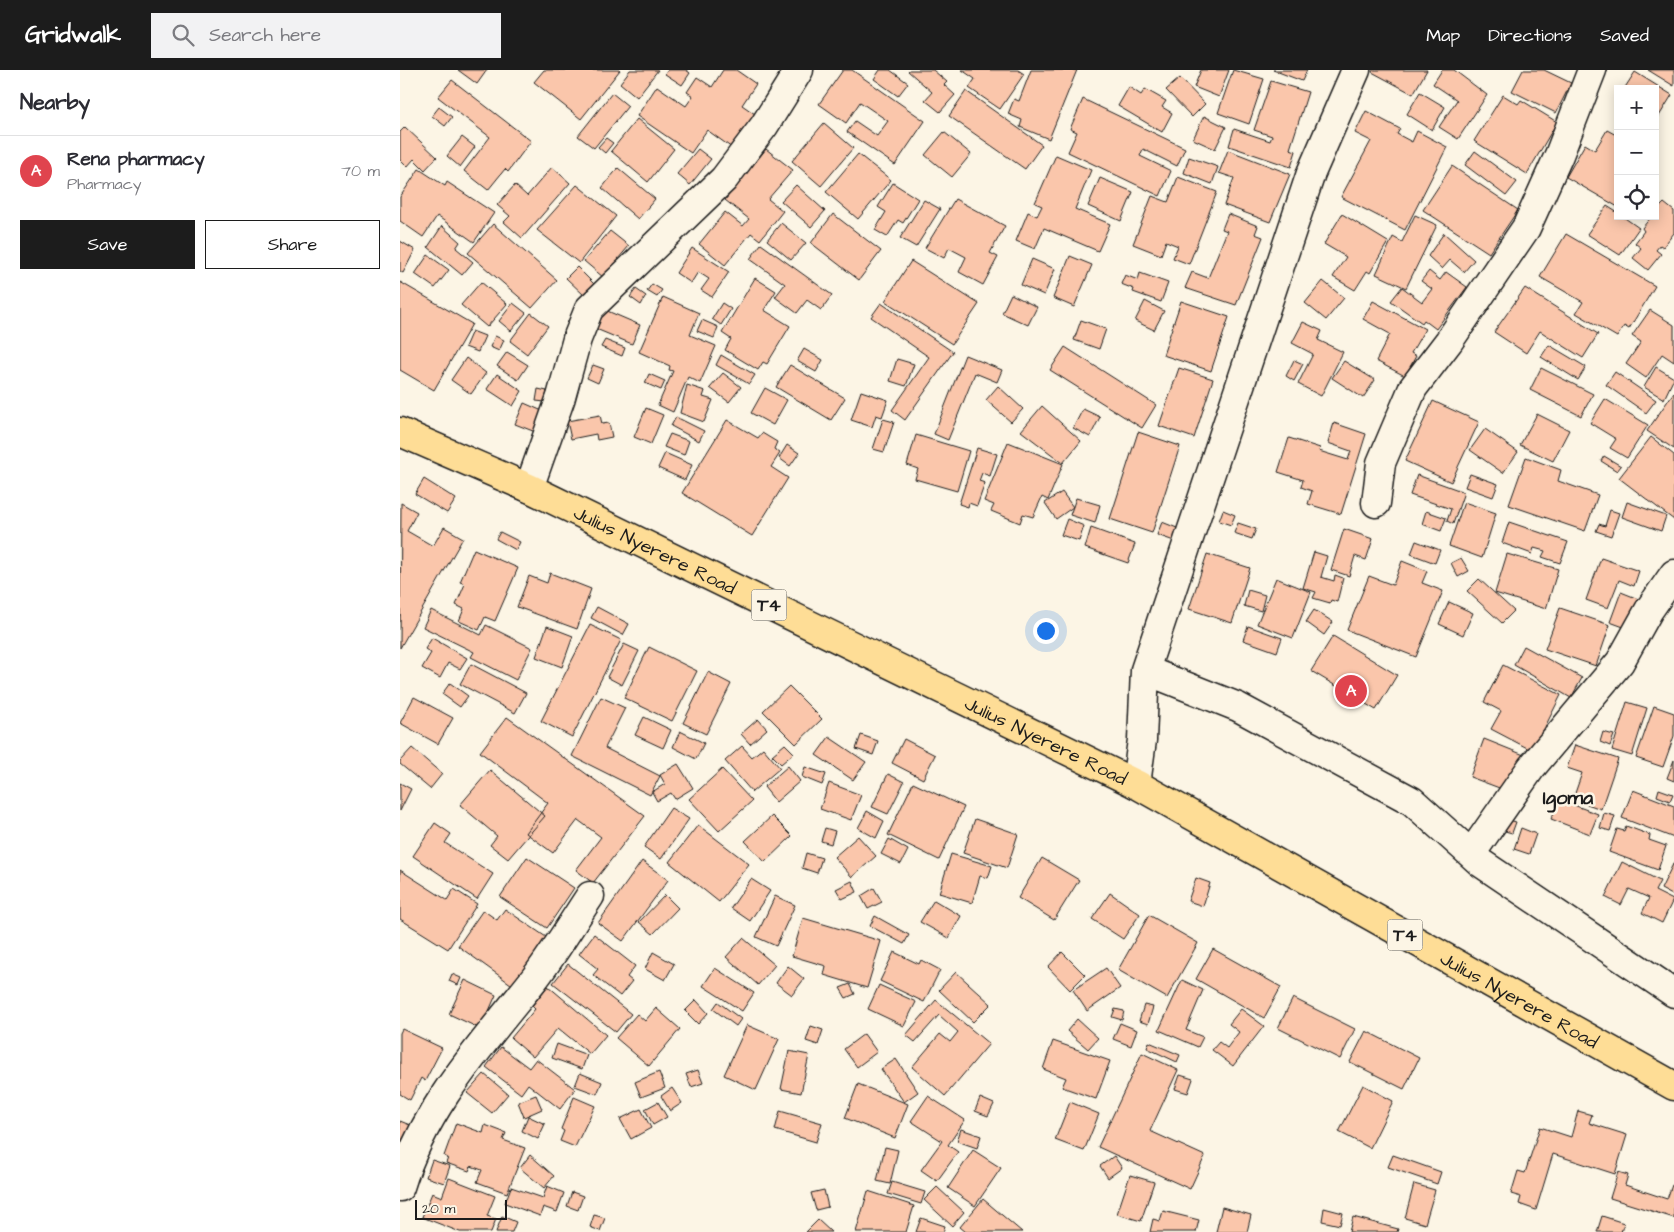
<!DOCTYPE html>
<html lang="en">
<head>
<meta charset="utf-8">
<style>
	:root { --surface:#fff; --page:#f2f2f3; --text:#2b2b33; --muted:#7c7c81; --line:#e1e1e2; --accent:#1c1c1c }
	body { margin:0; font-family:"Architects Daughter",sans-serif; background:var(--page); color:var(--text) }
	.controls { position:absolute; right:15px; top:15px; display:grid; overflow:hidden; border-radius:0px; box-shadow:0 2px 12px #0003 }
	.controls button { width:45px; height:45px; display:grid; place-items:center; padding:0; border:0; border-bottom:1px solid var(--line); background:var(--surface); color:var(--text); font:25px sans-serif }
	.scale { position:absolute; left:15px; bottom:12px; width:92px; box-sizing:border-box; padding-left:5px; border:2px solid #1c1c1c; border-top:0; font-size:14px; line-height:18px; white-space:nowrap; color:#1c1c1c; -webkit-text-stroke:4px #fcf5e5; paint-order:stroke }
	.you { position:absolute; left:645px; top:560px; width:18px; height:18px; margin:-12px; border:4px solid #fff; border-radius:50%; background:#1a73e8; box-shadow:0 0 0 8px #1a73e833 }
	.badge { display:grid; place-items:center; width:32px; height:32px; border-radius:50%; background:var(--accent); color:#fff; font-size:16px; font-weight:700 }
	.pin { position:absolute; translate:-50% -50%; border:2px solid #fff; box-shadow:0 1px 5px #0006 }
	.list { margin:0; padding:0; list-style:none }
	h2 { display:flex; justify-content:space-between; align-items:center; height:65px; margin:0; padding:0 20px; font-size:21px }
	h2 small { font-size:16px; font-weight:400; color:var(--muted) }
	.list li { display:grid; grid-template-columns:32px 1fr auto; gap:15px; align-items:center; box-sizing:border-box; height:70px; padding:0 20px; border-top:1px solid var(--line) }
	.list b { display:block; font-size:19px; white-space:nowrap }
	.list p { margin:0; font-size:16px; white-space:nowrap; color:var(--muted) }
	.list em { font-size:16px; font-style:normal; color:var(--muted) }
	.actions { display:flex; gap:10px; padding:15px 20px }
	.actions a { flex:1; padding:11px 0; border:1px solid var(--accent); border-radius:0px; text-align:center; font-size:18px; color:var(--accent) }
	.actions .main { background:var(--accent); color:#fff }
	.icon { flex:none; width:28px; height:28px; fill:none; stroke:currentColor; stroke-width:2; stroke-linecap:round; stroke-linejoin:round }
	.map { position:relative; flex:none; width:1274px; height:1162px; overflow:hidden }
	header { display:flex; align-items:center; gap:30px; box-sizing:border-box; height:70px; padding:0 25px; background:var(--accent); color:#fff }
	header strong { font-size:24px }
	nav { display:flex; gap:28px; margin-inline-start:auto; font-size:18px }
	.search { width:350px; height:45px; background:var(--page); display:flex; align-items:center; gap:12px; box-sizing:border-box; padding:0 18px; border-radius:0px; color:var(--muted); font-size:19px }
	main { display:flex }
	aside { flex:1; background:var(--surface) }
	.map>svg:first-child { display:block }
	.building { fill:#fac6ab; stroke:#1c1c1c }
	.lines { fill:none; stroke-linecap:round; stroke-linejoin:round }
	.minor-casing { stroke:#1c1c1c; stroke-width:31 }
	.trunk-casing { stroke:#1c1c1c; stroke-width:31 }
	.minor { stroke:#fcf5e5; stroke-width:28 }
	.trunk { stroke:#fedd96; stroke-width:28 }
	.labels { text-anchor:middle; stroke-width:5; stroke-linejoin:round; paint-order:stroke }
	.shield { fill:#fcf5e5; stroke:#5f5d58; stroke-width:1 }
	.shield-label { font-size:18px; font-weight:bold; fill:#1c1c1c }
	.street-label { font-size:19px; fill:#1c1c1c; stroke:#fcf5e5 }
	.neighbourhood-label { font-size:20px; font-weight:bold; fill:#1c1c1c; stroke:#fcf5e5 }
</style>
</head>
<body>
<header>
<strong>Gridwalk</strong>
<div class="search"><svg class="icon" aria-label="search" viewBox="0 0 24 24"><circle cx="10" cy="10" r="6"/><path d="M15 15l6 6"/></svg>Search here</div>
<nav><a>Map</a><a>Directions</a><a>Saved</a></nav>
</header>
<main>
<aside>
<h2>Nearby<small></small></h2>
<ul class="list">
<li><span class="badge" style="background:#e0444e">A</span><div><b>Rena pharmacy</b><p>Pharmacy</p></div><em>70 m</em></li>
</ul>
<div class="actions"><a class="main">Save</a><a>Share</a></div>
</aside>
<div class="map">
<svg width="1274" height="1162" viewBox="0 0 1274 1162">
	<rect width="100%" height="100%" fill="#fcf5e5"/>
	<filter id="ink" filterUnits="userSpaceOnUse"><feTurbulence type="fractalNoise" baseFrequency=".02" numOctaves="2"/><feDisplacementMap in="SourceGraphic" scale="10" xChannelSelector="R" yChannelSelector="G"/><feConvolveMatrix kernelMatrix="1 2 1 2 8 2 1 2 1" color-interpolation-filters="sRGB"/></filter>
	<g filter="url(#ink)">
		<path class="building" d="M 58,0 L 87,0 L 77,14 Z
			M 144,0 L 220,0 L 181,49 L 134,12 Z
			M 230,0 L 258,0 L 237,27 L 220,13 Z
			M 268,0 L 286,0 L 290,3 L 282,15 L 265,4 Z
			M 323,0 L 336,0 L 356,14 L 342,35 L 355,44 L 332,78 L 307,60 L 291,83 L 237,46 L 257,16 L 286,36 L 293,26 L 287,22 L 297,7 L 312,17 Z
			M 443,0 L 452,0 L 525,51 L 495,95 L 447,62 L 455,51 L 477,66 L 488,51 L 460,32 L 446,53 L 419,34 Z
			M 480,0 L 490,0 L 508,13 L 498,26 L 474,9 Z
			M 509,0 L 533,0 L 547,12 L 544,15 L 555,25 L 540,42 L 525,30 L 532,22 L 508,1 Z
			M 562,0 L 618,0 L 624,4 L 600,39 L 569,18 L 575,9 Z
			M 631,0 L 677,0 L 649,69 L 620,57 L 622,50 L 608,44 L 614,29 L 619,31 Z
			M 801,0 L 829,0 L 819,27 L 794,17 Z
			M 833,0 L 864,9 L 849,54 L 818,43 Z
			M 873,0 L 907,0 L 902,11 Z
			M 973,0 L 1027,0 L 1013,24 L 972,2 Z
			M 1042,0 L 1054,0 L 1087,25 L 1058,69 L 1039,57 L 1057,30 L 1033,14 Z
			M 1123,0 L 1144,0 L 1171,13 L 1156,43 L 1112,21 Z
			M 1248,0 L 1274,0 L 1274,16 Z
			M 1235,2 L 1272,25 L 1256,51 L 1255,19 L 1224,19 Z
			M 780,8 L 805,34 L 792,47 L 766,20 Z
			M 52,10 L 131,71 L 108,102 L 105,99 L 88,120 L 64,101 L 90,67 L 38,27 Z
			M 871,11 L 908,22 L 890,79 L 896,81 L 891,97 L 829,76 L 834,59 L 870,71 L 872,66 L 854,60 Z
			M 729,17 L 741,25 L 745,19 L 766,31 L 762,37 L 772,43 L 762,62 L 718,36 Z
			M 566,21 L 642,75 L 625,99 L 549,46 Z
			M 1020,22 L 1045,37 L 1032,60 L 1007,44 Z
			M 212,23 L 228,36 L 194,78 L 178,66 Z
			M 1103,25 L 1118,34 L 1121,30 L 1157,52 L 1127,104 L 1074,71 Z
			M 683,29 L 785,78 L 777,96 L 743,79 L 740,86 L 771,101 L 760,126 L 668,82 L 677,62 L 670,59 Z
			M 39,37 L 52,47 L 45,56 L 32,46 Z
			M 966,41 L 1000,59 L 997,64 L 1012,72 L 1017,61 L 1047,77 L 1005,160 L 941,127 L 971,71 L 955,63 Z
			M 804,46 L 826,57 L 815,79 L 793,69 Z
			M 237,49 L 274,79 L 248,112 L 211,81 Z
			M 424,53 L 453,78 L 421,116 L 392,91 Z
			M 5,57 L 37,87 L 25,100 L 14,89 L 7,97 L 0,90 L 0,62 Z
			M 1207,60 L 1218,66 L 1218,137 L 1166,107 L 1185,74 L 1195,80 Z
			M 544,62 L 571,84 L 552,107 L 525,85 Z
			M 62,67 L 75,77 L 60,97 L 47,86 Z
			M 206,68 L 213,73 L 205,83 L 198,77 Z
			M 298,79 L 311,89 L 290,115 L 277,104 Z
			M 366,79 L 393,100 L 368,129 L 383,141 L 360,170 L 351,163 L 325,195 L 299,174 L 325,142 L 343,156 L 349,149 L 325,130 Z
			M 828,80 L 890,104 L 870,152 L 824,135 L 834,108 L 819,103 Z
			M 1075,81 L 1117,112 L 1106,126 L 1065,95 Z
			M 458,84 L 491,110 L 458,149 L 426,122 Z
			M 656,85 L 691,100 L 675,139 L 710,154 L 698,181 L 644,158 L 635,179 L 616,171 L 628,142 L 637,146 L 642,136 L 635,133 Z
			M 789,87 L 818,97 L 812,114 L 784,103 Z
			M 1052,96 L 1118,140 L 1089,183 L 1023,140 Z
			M 152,97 L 170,113 L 122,168 L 104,152 L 110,146 L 97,135 L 115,115 L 127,126 Z
			M 218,98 L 255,129 L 238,149 L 202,118 Z
			M 19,99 L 45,116 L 47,112 L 94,143 L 74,172 L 37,146 L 23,167 L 0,151 L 0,127 Z
			M 778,107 L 817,122 L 789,194 L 773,188 L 778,176 L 766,171 L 761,185 L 733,174 L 752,126 L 768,132 Z
			M 700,108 L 733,122 L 721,151 L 688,136 Z
			M 493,113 L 518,129 L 503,153 L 498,150 L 487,167 L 475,160 L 486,142 L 478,137 Z
			M 177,115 L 216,146 L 179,193 L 137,160 Z
			M 396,115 L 425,141 L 411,157 L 381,131 Z
			M 555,129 L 605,156 L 590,183 L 598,187 L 583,215 L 559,202 L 566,187 L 549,178 L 544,188 L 525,178 Z
			M 524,130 L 540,139 L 516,177 L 500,168 Z
			M 1264,133 L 1274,141 L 1274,163 L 1263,177 L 1260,175 L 1256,180 L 1261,184 L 1248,200 L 1233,188 L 1241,178 L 1235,173 L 1244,161 L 1242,158 L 1252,146 L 1255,146 L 1255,142 Z
			M 1207,136 L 1218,143 L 1218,146 L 1222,146 L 1239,158 L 1220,185 L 1187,164 Z
			M 433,144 L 481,181 L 459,210 L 411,173 Z
			M 828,144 L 858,156 L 855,164 L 863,167 L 836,235 L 785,218 L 792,202 L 808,208 L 827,161 L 822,159 Z
			M 942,144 L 988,172 L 970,203 L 967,201 L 955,220 L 933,207 L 946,187 L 924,174 Z
			M 1015,145 L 1037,155 L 1006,218 L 976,204 L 993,167 L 1002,172 Z
			M 381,153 L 406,173 L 391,190 L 367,170 Z
			M 93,154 L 157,210 L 132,238 L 68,183 Z
			M 42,156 L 60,172 L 56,178 L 73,192 L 62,205 L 28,177 Z
			M 210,161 L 229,176 L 218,189 L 225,195 L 210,213 L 184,191 Z
			M 1044,163 L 1074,190 L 1064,202 L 1050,190 L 1042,199 L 1028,186 Z
			M 1166,164 L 1255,216 L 1229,259 L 1224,256 L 1217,267 L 1176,243 L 1183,232 L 1140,207 Z
			M 0,171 L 15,180 L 3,203 L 0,201 Z
			M 361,174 L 432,225 L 421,240 L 407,230 L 397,243 L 375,227 L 385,214 L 350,189 Z
			M 292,178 L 329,202 L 312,227 L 301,220 L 309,209 L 298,202 L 291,213 L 276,203 Z
			M 28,185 L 49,200 L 35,218 L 15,204 Z
			M 670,186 L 692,195 L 674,237 L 653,228 Z
			M 632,189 L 655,199 L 644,225 L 621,215 Z
			M 511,191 L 579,234 L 552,274 L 485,231 Z
			M 177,197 L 195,215 L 185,226 L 166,208 Z
			M 1029,201 L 1040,210 L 1046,202 L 1067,217 L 1036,259 L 1024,250 L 1022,253 L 991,231 L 1002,217 L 1022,232 L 1032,219 L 1021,211 Z
			M 740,203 L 768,213 L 761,232 L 733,222 L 734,219 L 721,214 L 725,205 L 738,210 Z
			M 355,208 L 376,221 L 364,240 L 390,256 L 367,294 L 363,292 L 358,300 L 325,280 L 331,269 L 322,263 Z
			M 923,211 L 944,228 L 926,250 L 905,233 Z
			M 0,212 L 72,254 L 34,320 L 0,300 Z
			M 81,212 L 107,234 L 87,257 L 61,235 Z
			M 252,214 L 262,220 L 257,227 L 247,221 Z
			M 1125,218 L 1198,264 L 1183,288 L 1140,261 L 1126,283 L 1094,262 Z
			M 236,219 L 246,226 L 241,235 L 230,227 Z
			M 611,224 L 637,237 L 628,255 L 602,243 Z
			M 263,227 L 299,243 L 290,265 L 316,276 L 300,313 L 288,307 L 273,342 L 258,335 L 273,301 L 269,300 L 270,296 L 239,282 Z
			M 745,231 L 764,241 L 754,260 L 735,251 Z
			M 781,231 L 829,247 L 811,301 L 763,285 Z
			M 973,231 L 1025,259 L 1011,283 L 1016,286 L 1005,306 L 976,291 L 990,264 L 963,249 Z
			M 113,233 L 126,243 L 111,261 L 99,251 Z
			M 322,233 L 331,239 L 321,255 L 312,249 Z
			M 481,233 L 553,282 L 505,350 L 492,340 L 529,287 L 471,247 Z
			M 205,240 L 240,255 L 232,274 L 196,259 Z
			M 1250,240 L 1274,255 L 1274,292 L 1262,284 L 1246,308 L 1226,294 L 1241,272 L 1232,266 Z
			M 131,243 L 148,256 L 127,284 L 110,271 Z
			M 302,250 L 318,257 L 314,268 L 297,261 Z
			M 681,250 L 706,259 L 699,279 L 674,270 Z
			M 903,252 L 922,261 L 918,270 L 943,282 L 921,326 L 898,314 L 913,284 L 892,273 Z
			M 72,261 L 85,266 L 78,282 L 65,277 Z
			M 95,266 L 104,270 L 99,281 L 90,277 Z
			M 205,270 L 225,278 L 222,286 L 201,277 Z
			M 1149,275 L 1186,297 L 1178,310 L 1141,287 Z
			M 665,277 L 756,335 L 742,358 L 650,300 Z
			M 404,279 L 423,290 L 416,302 L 397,291 Z
			M 107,282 L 128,295 L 118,310 L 97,296 Z
			M 321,285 L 355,305 L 349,314 L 316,295 Z
			M 565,285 L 602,300 L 597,312 L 575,303 L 548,370 L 534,364 Z
			M 66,288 L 86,303 L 71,324 L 51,310 Z
			M 497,289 L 514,294 L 506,316 L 490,311 Z
			M 894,290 L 903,294 L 894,311 L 886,306 Z
			M 944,291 L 975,310 L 963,328 L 932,308 Z
			M 193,295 L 204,299 L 198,313 L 187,308 Z
			M 390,295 L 445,328 L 431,350 L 376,317 Z
			M 1256,297 L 1274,308 L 1264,329 L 1244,317 Z
			M 779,298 L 813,309 L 794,368 L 759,356 Z
			M 1141,298 L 1193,324 L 1181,346 L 1130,320 Z
			M 1215,302 L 1256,330 L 1246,343 L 1206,315 Z
			M 323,303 L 341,317 L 329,332 L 310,318 Z
			M 97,304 L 122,321 L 113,336 L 87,319 Z
			M 249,304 L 265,311 L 261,320 L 245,313 Z
			M 287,315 L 305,321 L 303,327 L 313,330 L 304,352 L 280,343 Z
			M 598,316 L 623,339 L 611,352 L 586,330 Z
			M 365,318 L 387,330 L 373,355 L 351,343 Z
			M 138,319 L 147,321 L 145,332 L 136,331 Z
			M 461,321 L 488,330 L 482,347 L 476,345 L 472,357 L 451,350 Z
			M 1274,322 L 1274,379 L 1247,361 Z
			M 1205,329 L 1248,355 L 1227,388 L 1210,378 L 1216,369 L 1190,353 Z
			M 1033,331 L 1079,352 L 1051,412 L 1005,391 Z
			M 124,333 L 147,343 L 138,363 L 115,354 Z
			M 642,336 L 681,371 L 663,393 L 621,361 Z
			M 246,338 L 263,345 L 251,374 L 234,367 Z
			M 683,339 L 700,347 L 690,367 L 673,358 Z
			M 1137,344 L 1169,360 L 1153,391 L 1120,375 Z
			M 200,345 L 202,354 L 209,353 L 212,367 L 197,370 L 196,364 L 171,369 L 167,351 Z
			M 276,347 L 304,361 L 299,371 L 271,356 Z
			M 483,349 L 494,352 L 484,382 L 473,379 Z
			M 327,350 L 358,368 L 362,363 L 377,372 L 374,379 L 380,383 L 371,397 L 388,408 L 352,466 L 282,423 Z
			M 934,353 L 966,364 L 941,444 L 908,434 L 912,421 L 901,417 L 903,410 L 878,402 L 889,368 L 920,378 L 919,381 L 948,390 L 951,381 L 928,373 Z
			M 1085,359 L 1118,382 L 1103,403 L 1070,380 Z
			M 738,362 L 780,376 L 752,463 L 710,449 Z
			M 270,364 L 289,371 L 284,385 L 264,377 Z
			M 516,365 L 569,381 L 557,421 L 515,409 L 518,399 L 507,395 Z
			M 1251,367 L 1274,385 L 1274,450 L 1219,408 Z
			M 608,372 L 663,394 L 648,430 L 642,427 L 633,447 L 623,444 L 620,453 L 591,441 L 594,435 L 584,431 Z
			M 387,375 L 399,383 L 390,396 L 379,388 Z
			M 577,378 L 597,384 L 590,406 L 582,403 L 579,411 L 585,413 L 577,436 L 569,433 L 568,437 L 559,434 Z
			M 265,383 L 292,395 L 285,410 L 258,398 Z
			M 1204,386 L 1221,396 L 1217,401 L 1201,391 Z
			M 1126,387 L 1161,400 L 1158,411 L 1198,425 L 1185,461 L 1109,435 Z
			M 1070,404 L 1098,414 L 1093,427 L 1065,417 Z
			M 1017,405 L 1064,422 L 1053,454 L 1047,451 L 1051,439 L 1010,425 Z
			M 24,409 L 56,429 L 47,443 L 15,424 Z
			M 662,422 L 673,437 L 656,449 L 645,433 Z
			M 676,428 L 700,435 L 695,453 L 670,445 Z
			M 1064,432 L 1096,443 L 1082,488 L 1049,476 Z
			M 1227,432 L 1266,446 L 1261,461 L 1222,447 Z
			M 1,433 L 17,442 L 7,461 L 33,476 L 44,457 L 63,468 L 0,578 Z
			M 823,440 L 835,445 L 831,455 L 819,451 Z
			M 1210,440 L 1219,443 L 1211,466 L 1196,461 L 1199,454 L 1205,456 Z
			M 1026,441 L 1046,448 L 1041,461 L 1022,454 Z
			M 667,449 L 684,456 L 679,471 L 661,465 Z
			M 762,452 L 782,460 L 777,472 L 757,465 Z
			M 1109,452 L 1168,472 L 1160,493 L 1142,487 L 1145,481 L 1134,478 L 1132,484 L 1102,473 Z
			M 838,453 L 856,459 L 852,469 L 834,463 Z
			M 691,458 L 735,474 L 728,493 L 685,478 Z
			M 944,459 L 973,469 L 966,490 L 955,486 L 949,506 L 931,500 Z
			M 100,462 L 120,472 L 116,480 L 96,469 Z
			M 1016,471 L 1040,480 L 1035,493 L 1011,484 Z
			M 74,479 L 118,498 L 95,551 L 85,547 L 79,560 L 59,551 L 64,539 L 56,535 L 65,514 L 60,512 Z
			M 914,482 L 927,486 L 921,507 L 934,511 L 935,505 L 943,508 L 937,532 L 931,530 L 930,533 L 913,528 L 916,522 L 903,518 Z
			M 807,484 L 850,498 L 832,553 L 789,539 Z
			M 1107,484 L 1158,499 L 1146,539 L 1095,523 Z
			M 1061,488 L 1069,501 L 1058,507 L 1051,493 Z
			M 1201,488 L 1239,501 L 1234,516 L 1219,510 L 1208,538 L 1186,530 Z
			M 1002,491 L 1027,501 L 1022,513 L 1043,521 L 1016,587 L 947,560 L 969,506 L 993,515 Z
			M 150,503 L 191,519 L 177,559 L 117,537 L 129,506 L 147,513 Z
			M 876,508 L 911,522 L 893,568 L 857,554 Z
			M 1079,509 L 1114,541 L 1102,553 L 1067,521 Z
			M 848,520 L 865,525 L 861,541 L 844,536 Z
			M 1221,522 L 1241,530 L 1229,559 L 1210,552 Z
			M 1049,532 L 1073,543 L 1063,565 L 1039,554 Z
			M 197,537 L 229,554 L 223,565 L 191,548 Z
			M 1160,538 L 1210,555 L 1196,596 L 1145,579 Z
			M 31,540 L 81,565 L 86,555 L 132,578 L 116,610 L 71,587 L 74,582 L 23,557 Z
			M 914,540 L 933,552 L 924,565 L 906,552 Z
			M 190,555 L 221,570 L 172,667 L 141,651 Z
			M 147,556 L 173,566 L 162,597 L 136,587 Z
			M 848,556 L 882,568 L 877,582 L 843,570 Z
			M 933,566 L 997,605 L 976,640 L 911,601 Z
			M 32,568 L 67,588 L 60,599 L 48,593 L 40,608 L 22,598 L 31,583 L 25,579 Z
			M 224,574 L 239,581 L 222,615 L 207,607 Z
			M 1124,576 L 1182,608 L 1171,628 L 1114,595 Z
			M 249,577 L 297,601 L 272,651 L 224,628 Z
			M 71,594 L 126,623 L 115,643 L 60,614 Z
			M 1103,595 L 1161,625 L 1133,681 L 1091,659 L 1101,641 L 1084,632 Z
			M 308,602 L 331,614 L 306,664 L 283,653 Z
			M 50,613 L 68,626 L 60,637 L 42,624 Z
			M 389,616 L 422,649 L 396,674 L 363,641 Z
			M 14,627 L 53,648 L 38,674 L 0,653 Z
			M 201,627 L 225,638 L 205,678 L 260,706 L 250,725 L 172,686 Z
			M 1227,632 L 1247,638 L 1232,686 L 1212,680 Z
			M 1254,636 L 1274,643 L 1274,666 L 1263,697 L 1236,688 Z
			M 107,647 L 245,746 L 193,813 L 176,800 L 201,767 L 178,750 L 153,783 L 126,763 L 148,733 L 80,682 Z
			M 244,647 L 271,660 L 263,678 L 235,665 Z
			M 358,649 L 367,659 L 350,674 L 341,664 Z
			M 280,661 L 304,673 L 296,689 L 273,677 Z
			M 1203,662 L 1214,665 L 1210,676 L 1200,672 Z
			M 461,665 L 478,671 L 473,685 L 456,679 Z
			M 429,667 L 466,692 L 453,710 L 416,685 Z
			M 504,669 L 535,685 L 523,709 L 492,693 Z
			M 1084,669 L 1124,685 L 1110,722 L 1070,707 Z
			M 385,674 L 394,683 L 381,694 L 372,685 Z
			M 1175,675 L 1218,689 L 1201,739 L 1173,729 L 1182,703 L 1167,698 Z
			M 342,676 L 352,687 L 363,678 L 380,698 L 352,722 L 325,691 Z
			M 12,678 L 42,704 L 30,719 L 0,694 L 0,691 Z
			M 1274,690 L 1274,711 L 1267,708 Z
			M 278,694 L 293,718 L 275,729 L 271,723 L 257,731 L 252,722 L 265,714 L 260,705 Z
			M 388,696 L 400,711 L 376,732 L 364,717 Z
			M 405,697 L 426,704 L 422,715 L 402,707 Z
			M 322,699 L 352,731 L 319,761 L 289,729 Z
			M 90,700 L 145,746 L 108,789 L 90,775 L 97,766 L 60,735 Z
			M 488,704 L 504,712 L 488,744 L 472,737 Z
			M 0,713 L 11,719 L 0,741 Z
			M 429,713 L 461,725 L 451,750 L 420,739 Z
			M 513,713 L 564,737 L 539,790 L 488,765 Z
			M 1259,719 L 1273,724 L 1270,731 L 1257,726 Z
			M 1233,720 L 1274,736 L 1274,768 L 1222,748 Z
			M 1160,730 L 1198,744 L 1190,764 L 1151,749 Z
			M 271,738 L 289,749 L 261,789 L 244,777 Z
			M 467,741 L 484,751 L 476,768 L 458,758 Z
			M 1204,743 L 1215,746 L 1210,761 L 1200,758 Z
			M 372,746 L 392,766 L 365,792 L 345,771 Z
			M 575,749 L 618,764 L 607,798 L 563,783 Z
			M 1109,750 L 1116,752 L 1112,763 L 1105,761 Z
			M 35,753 L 51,764 L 45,773 L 93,804 L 77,829 L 13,786 Z
			M 298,755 L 349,794 L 319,832 L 269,792 Z
			M 1226,756 L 1250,765 L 1249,770 L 1266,776 L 1258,800 L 1209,782 L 1217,759 L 1224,761 Z
			M 425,758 L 435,761 L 431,774 L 421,771 Z
			M 1121,758 L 1136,764 L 1129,784 L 1114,779 Z
			M 458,766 L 476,786 L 452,807 L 434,787 Z
			M 489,769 L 508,780 L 501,794 L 481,784 Z
			M 406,783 L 422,788 L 417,803 L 402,798 Z
			M 551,784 L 592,796 L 588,808 L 580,806 L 572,833 L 539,823 Z
			M 127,787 L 174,818 L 147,858 L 100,827 Z
			M 642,788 L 679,810 L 654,850 L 618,828 Z
			M 242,791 L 268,810 L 223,871 L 198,853 Z
			M 1222,792 L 1260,811 L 1255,821 L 1273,830 L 1262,853 L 1242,843 L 1249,828 L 1229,819 L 1221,835 L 1205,827 Z
			M 1274,792 L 1274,826 L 1261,819 Z
			M 0,800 L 47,830 L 54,819 L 77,834 L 48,879 L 0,849 Z
			M 796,808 L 810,813 L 803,836 L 788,831 Z
			M 351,809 L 370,821 L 350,851 L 331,838 Z
			M 452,811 L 457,822 L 442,829 L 436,819 Z
			M 474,818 L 482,832 L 468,839 L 461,826 Z
			M 710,823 L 740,844 L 723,869 L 692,849 Z
			M 265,825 L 278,838 L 253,864 L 239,852 Z
			M 375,826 L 395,835 L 376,876 L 356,867 Z
			M 534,830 L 561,846 L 549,868 L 520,852 Z
			M 105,839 L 149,869 L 115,917 L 58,876 L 83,840 L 97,850 Z
			M 749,845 L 798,873 L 767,928 L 718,900 Z
			M 475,846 L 509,865 L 504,874 L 470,856 Z
			M 403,848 L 481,871 L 467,918 L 424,905 L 426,896 L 392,886 Z
			M 194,864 L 235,896 L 227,907 L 232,911 L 220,926 L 193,905 L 198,899 L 179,884 Z
			M 343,868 L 375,895 L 358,915 L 326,887 Z
			M 813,879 L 881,917 L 864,948 L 796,909 Z
			M 253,882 L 274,894 L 265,910 L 245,899 Z
			M 494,882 L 519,894 L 521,890 L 540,900 L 524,932 L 480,911 Z
			M 662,882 L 685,905 L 670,920 L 648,897 Z
			M 168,894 L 231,944 L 216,962 L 153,913 Z
			M 388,896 L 404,909 L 392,925 L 376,913 Z
			M 315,898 L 354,923 L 342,941 L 303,916 Z
			M 706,898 L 720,918 L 687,941 L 673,920 Z
			M 556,902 L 591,934 L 573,952 L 539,920 Z
			M 52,904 L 61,908 L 58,915 L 49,911 Z
			M 65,910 L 96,925 L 81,959 L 49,944 Z
			M 782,910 L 803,920 L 786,960 L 803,967 L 798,977 L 759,960 Z
			M 450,914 L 455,924 L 446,928 L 440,918 Z
			M 479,915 L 516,932 L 504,956 L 468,939 Z
			M 148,916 L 206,965 L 190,984 L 158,958 L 133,987 L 111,968 L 135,939 L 132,936 Z
			M 893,928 L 955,959 L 940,989 L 878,958 Z
			M 296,930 L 308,943 L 298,954 L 285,941 Z
			M 536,930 L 589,974 L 545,1026 L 512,997 L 540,964 L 550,972 L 558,962 L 539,945 L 515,972 L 506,965 Z
			M 318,932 L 341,949 L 336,956 L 313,939 Z
			M 744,935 L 753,937 L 748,954 L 739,951 Z
			M 256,938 L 280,959 L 249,996 L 216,968 L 237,944 L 245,951 Z
			M 715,939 L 724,941 L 722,950 L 712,947 Z
			M 841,939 L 864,956 L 833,996 L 812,980 L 819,972 L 827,978 L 839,962 L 829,954 Z
			M 677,949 L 698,968 L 688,979 L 667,961 Z
			M 720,953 L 737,960 L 731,976 L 713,969 Z
			M 347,955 L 379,969 L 356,1020 L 324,1005 Z
			M 411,956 L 423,960 L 418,975 L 406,971 Z
			M 2,959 L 42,978 L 25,1011 L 21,1008 L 10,1030 L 0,1024 L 0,963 Z
			M 966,961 L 1019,988 L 1004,1019 L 950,992 Z
			M 464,964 L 477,982 L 457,997 L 444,979 Z
			M 653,971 L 710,991 L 696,1029 L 662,1017 L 666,1008 L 643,999 Z
			M 749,972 L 780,985 L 777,992 L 747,978 Z
			M 157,974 L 187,985 L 182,999 L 152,988 Z
			M 101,977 L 129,998 L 136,989 L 175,1019 L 160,1039 L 128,1014 L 121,1024 L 86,997 Z
			M 389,981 L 409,985 L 401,1023 L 381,1019 Z
			M 742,983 L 778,1000 L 750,1061 L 805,1086 L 790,1119 L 698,1077 Z
			M 496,989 L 518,1022 L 504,1032 L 481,999 Z
			M 298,1000 L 303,1013 L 291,1017 L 286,1004 Z
			M 259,1002 L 265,1018 L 241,1027 L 235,1012 Z
			M 180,1003 L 202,1012 L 197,1024 L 175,1016 Z
			M 84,1004 L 108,1024 L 92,1043 L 67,1023 Z
			M 780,1005 L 793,1009 L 788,1023 L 775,1019 Z
			M 458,1014 L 508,1034 L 495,1068 L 445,1048 Z
			M 963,1015 L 993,1031 L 970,1078 L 939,1062 Z
			M 272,1018 L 282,1033 L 270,1041 L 261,1026 Z
			M 136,1025 L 142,1039 L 124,1047 L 118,1032 Z
			M 528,1026 L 565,1050 L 548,1075 L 558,1082 L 537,1111 L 521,1100 L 542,1071 L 511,1051 Z
			M 174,1027 L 195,1036 L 175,1077 L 160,1071 L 164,1061 L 161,1059 Z
			M 580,1028 L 594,1034 L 588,1046 L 575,1041 Z
			M 258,1032 L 267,1047 L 253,1055 L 245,1039 Z
			M 670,1032 L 699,1044 L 684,1081 L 655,1070 Z
			M 241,1039 L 251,1058 L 231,1069 L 220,1049 Z
			M 380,1041 L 422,1053 L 416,1072 L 375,1060 Z
			M 1178,1041 L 1192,1045 L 1189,1053 L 1227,1065 L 1215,1104 L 1153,1084 L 1136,1140 L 1119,1134 L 1121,1127 L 1111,1124 L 1118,1101 L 1125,1103 L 1140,1057 L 1171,1067 Z
			M 128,1046 L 145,1054 L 138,1069 L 122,1061 Z
			M 0,1051 L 10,1055 L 0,1078 Z
			M 56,1053 L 83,1063 L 85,1055 L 106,1063 L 103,1070 L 125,1078 L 107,1123 L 77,1112 L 82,1100 L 71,1096 L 69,1101 L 46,1093 L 48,1088 L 44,1086 Z
			M 561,1059 L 581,1066 L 577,1078 L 557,1071 Z
			M 485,1077 L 498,1080 L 490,1114 L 477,1111 Z
			M 573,1080 L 601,1098 L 575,1136 L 548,1118 Z
			M 130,1085 L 154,1106 L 144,1118 L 120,1098 Z
			M 993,1085 L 1041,1102 L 1037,1114 L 988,1097 Z
			M 714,1086 L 722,1098 L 708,1108 L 700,1096 Z
			M 32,1090 L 50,1096 L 44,1113 L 26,1107 Z
			M 1218,1102 L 1228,1105 L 1225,1115 L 1267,1129 L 1272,1115 L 1274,1115 L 1274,1148 L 1210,1128 Z
			M 730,1105 L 754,1112 L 741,1151 L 717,1144 Z
			M 49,1108 L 95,1126 L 87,1146 L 96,1149 L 91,1162 L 60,1162 L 22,1147 L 32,1123 L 42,1127 Z
			M 492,1112 L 525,1122 L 521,1134 L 488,1124 Z
			M 1014,1114 L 1035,1120 L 1025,1154 L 1005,1148 Z
			M 147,1116 L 164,1123 L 157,1142 L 143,1137 L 140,1146 L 105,1133 L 111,1117 L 143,1128 Z
			M 537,1117 L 564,1142 L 552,1156 L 524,1130 Z
			M 424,1120 L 428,1137 L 416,1140 L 411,1123 Z
			M 468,1121 L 514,1136 L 506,1162 L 456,1162 Z
			M 172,1122 L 183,1126 L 178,1140 L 167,1136 Z
			M 583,1129 L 622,1162 L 566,1162 L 560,1157 Z
			M 822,1137 L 851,1145 L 847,1162 L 816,1162 Z
			M 924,1138 L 943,1143 L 940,1155 L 922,1151 Z
			M 763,1141 L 799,1150 L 796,1162 L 750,1162 L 753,1149 L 760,1151 Z
			M 194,1145 L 205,1148 L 200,1161 L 190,1157 Z
			M 102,1146 L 116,1152 L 112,1162 L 96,1162 Z
			M 1202,1146 L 1224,1153 L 1221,1162 L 1197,1162 Z
			M 953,1147 L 998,1159 L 997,1162 L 949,1162 Z
			M 521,1148 L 545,1156 L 543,1162 L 516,1162 Z
			M 418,1150 L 431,1162 L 406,1162 Z"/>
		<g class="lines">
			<defs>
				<path id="minor" d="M 129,418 L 161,327 L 177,269 L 189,239 L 324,109 L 364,56 L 399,0
					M 976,433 L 981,393 L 1013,318 L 1049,271 L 1126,158 L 1159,85 L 1192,0
					M 745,600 L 838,637 L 1012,731 L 1081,793 L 1274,923
					M 736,714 L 742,670 L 745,600 L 911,103 L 956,0
					M 1071,784 L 1131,698 L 1220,592 L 1249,540 L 1274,504
					M 0,1117 C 25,1035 83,974 135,908 C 155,882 172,853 190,826"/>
				<g id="trunk">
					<path id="s1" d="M 0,362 L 129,418 L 736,714 L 1274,1016"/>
				</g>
			</defs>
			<use href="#minor" class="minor-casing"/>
			<use href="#trunk" class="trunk-casing"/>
			<use href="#minor" class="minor"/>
			<use href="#trunk" class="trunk"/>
		</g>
	</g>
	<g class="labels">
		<g class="shield">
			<rect x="351.5" y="519.5" width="35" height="31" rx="4"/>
			<rect x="987.5" y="849.5" width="35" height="31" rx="4"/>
		</g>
		<g class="shield-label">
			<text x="369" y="541">T4</text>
			<text x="1005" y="871">T4</text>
		</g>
		<g class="street-label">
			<text dy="7" stroke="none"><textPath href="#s1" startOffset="281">Julius Nyerere Road</textPath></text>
			<text dy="7" stroke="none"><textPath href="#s1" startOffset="716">Julius Nyerere Road</textPath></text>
			<text dy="7" stroke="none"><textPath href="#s1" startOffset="1256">Julius Nyerere Road</textPath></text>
		</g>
		<g class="neighbourhood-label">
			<text x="1168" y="734">Igoma</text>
		</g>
	</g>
</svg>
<div class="controls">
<button>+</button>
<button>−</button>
<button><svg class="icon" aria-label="locate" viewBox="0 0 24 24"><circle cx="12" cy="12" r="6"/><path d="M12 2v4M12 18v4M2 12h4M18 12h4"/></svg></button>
</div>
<div class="scale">20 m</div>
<div class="you"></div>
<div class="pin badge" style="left:951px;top:621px;background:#e0444e">A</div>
</div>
</main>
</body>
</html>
